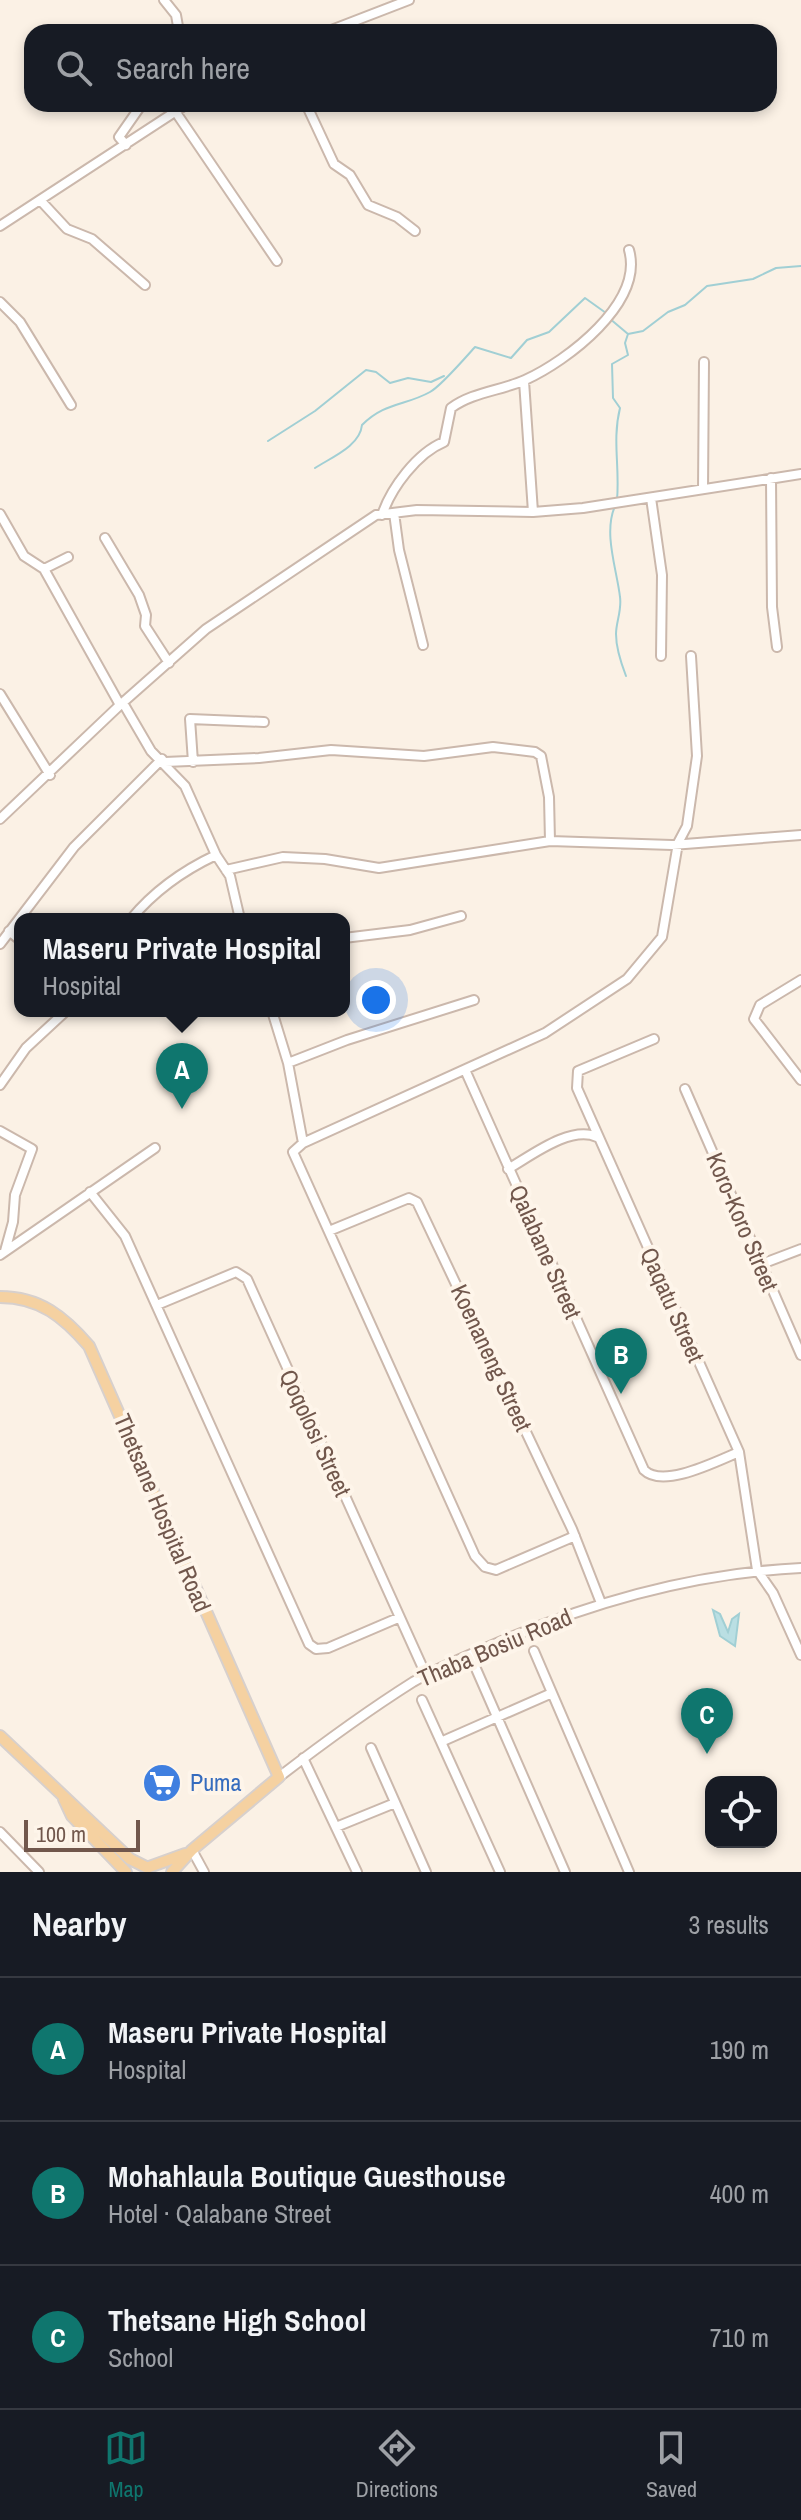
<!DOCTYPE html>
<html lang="en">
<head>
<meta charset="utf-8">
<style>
	:root { --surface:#171b24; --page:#20242c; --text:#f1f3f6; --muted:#9ea1a6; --line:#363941; --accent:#0f766e }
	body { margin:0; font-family:"Archivo Narrow",sans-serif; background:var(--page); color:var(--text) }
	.controls { position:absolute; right:24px; bottom:24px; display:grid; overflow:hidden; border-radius:16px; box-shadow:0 4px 12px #0003 }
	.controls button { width:72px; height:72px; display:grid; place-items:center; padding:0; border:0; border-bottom:2px solid var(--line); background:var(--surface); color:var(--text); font:40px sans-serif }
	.scale { position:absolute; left:24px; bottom:20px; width:116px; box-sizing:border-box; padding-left:8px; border:4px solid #71574c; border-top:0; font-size:22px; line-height:28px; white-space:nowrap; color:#71574c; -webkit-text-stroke:6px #fef5ea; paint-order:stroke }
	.you { position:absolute; left:376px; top:1000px; width:28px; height:28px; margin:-20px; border:6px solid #fff; border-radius:50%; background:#1a73e8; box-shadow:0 0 0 12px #1a73e833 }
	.badge { display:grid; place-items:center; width:52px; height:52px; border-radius:50%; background:var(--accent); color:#fff; font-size:26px; font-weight:700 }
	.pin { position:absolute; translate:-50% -66px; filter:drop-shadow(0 2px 4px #0008) }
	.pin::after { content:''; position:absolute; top:42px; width:28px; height:24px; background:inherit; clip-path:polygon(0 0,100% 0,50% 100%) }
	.popup { position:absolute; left:14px; top:913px; width:336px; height:104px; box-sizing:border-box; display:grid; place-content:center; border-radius:16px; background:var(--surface); filter:drop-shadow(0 2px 6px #0005); font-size:26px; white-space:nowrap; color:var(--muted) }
	.popup b { font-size:30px; color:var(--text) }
	.popup::after { content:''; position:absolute; left:50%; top:100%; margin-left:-16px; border:16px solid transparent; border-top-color:var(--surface) }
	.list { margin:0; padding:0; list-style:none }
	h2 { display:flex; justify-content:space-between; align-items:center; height:104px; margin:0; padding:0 32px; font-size:34px }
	h2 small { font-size:26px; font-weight:400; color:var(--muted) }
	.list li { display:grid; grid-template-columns:52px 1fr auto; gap:24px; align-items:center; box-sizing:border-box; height:144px; padding:0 32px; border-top:2px solid var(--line) }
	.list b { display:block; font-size:30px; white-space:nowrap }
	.list p { margin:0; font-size:26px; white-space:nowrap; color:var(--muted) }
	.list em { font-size:26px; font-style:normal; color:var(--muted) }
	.icon { flex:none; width:44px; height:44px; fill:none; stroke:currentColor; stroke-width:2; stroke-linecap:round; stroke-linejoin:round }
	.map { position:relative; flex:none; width:801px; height:1872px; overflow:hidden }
	.search { position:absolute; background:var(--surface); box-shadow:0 4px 12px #0003; left:24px; right:24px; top:24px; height:88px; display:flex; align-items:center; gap:20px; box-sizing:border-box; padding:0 28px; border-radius:24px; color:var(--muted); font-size:30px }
	.sheet { height:536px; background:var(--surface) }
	nav { display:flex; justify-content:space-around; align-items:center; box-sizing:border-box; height:112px; border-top:2px solid var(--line); background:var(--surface); font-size:22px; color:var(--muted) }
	nav a { display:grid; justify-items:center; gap:4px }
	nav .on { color:var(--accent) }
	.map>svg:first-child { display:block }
	.water { fill:#badfe3; stroke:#a1cfd4; stroke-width:2 }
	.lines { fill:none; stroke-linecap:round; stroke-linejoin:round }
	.stream { stroke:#a1cfd4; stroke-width:2 }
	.minor-casing { stroke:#cbb8ac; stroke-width:12 }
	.major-casing { stroke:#d7d0cd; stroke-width:14 }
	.minor { stroke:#fff; stroke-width:8 }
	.major { stroke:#f5d1a1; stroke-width:10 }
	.labels { text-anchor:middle; stroke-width:8; stroke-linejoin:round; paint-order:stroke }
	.street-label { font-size:24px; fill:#71574c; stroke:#fef5ea }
	.shop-label { font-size:24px; fill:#366cbe; stroke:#fef5ea; text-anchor:start }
</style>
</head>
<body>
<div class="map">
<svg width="801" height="1872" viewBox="0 0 801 1872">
	<rect width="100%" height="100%" fill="#fbf1e5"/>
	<path class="water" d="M 713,1610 L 720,1614 L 728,1632 L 732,1619 L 739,1614 L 735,1646 L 720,1636 Z"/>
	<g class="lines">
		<path class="stream" d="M 609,318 L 628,334
			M 268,441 L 315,411 L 366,370 L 376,372 L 390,383 L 408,378 L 431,382 L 444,376
			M 315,468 C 332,457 360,446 362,425 C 385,402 405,406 430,392 C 441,386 465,358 475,347 L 511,358 L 527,340 L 549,332 L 585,298 L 606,313
			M 617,500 C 620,467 612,440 620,408 L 613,398 L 612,364 L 628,355 L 625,343 L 628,334 L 643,331 L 668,312 L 685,305 L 707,286 L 753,279 L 776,268 L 801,266
			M 615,506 C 603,533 617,570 620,597 C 622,610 616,622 616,634 C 616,649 621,663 626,676"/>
		<defs>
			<path id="minor" d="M 164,0 L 176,15 L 179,32
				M 326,32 L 409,0
				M 306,104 L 334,164 L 350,175 L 368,205 L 397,217 L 415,231
				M 175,111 L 277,261
				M 126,145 L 119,137 L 142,104
				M 41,201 L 67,229 L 92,239 L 145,285
				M 0,226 L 187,104
				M 0,302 L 20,322 L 71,405
				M 524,381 L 533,512
				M 771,478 L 772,607 L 777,647
				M 703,489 L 704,362
				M 651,498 L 662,575 L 661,656
				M 394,513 L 399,550 L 423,645
				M 0,514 L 24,556 L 44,569 L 120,705
				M 382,515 C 391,488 417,453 444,442 L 451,408 C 473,392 500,391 525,380 C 567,361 644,303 629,250
				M 105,538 L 139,595 L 146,615 L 145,626 L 169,663
				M 44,569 L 68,557
				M 0,694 L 50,775
				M 123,703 L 151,751 L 185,786 L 216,855 L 230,876 L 240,919
				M 165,762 L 259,758 L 331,750 L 424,756 L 493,747 L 535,752 L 541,756 L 549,797 L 550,841 L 672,845 L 801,835
				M 193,762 L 190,719 L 264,722
				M 0,819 L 120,705 L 206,629 L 376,515 L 417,510 L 533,512 L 583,508 L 801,474
				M 226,870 L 283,857 L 325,859 L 379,868 L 550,841
				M 131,919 C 155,890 182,871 216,855
				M 9,931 L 20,940
				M 344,938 L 410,930 L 461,916
				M 0,944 L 74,847 L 162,759
				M 801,980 L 760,1005 L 754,1019 L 801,1080
				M 272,1011 L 288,1063 L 347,1040 L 474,1000
				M 654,1039 L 578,1071 L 577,1088 L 739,1452 L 757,1570 L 773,1593 L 801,1655
				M 288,1063 L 303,1143 L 293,1152 L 475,1556 L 485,1567 L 496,1570 L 575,1536
				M 466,1072 L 644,1470 C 663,1489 717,1461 739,1452
				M 0,1085 L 26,1048 L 66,1011
				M 685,1089 L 801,1355
				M 0,1131 L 32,1149 L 15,1195 L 13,1222 L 5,1251
				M 303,1143 L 545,1033 L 627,979 L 662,937 L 678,843 L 687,826 L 697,756 L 691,656
				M 508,1169 C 531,1156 570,1125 597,1137
				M 90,1192 L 125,1236 L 309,1644 L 316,1649 L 328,1648 L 398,1618
				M 329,1231 L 409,1198 L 417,1202 L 572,1529 L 601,1603
				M 0,1255 L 155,1148
				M 759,1265 L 801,1249
				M 157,1305 L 236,1272 L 247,1279 L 426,1675
				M 534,1651 L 629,1872
				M 470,1655 L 565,1872
				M 422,1700 L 500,1872
				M 443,1741 L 552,1693
				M 371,1748 L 426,1872
				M 303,1758 L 357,1872
				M 279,1777 C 322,1744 367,1711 413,1682 C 437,1668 464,1657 490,1646 C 588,1603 694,1573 801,1568
				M 336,1827 L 395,1803
				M 0,1832 L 39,1872
				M 192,1850 L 204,1872"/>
			<path id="major" d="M 0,1297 C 40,1297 64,1317 89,1346 L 279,1777 L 192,1850 L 172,1872
				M 0,1736 L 130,1859 L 146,1867
				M 64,1799 L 72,1816 L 126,1872
				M 149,1867 L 185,1854"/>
		</defs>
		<use href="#minor" class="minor-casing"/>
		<use href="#major" class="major-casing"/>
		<use href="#minor" class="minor"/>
		<use href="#major" class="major"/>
	</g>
	<defs>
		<symbol id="supermarket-disc" viewBox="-11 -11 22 22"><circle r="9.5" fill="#3f7fe0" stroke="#fef5ea"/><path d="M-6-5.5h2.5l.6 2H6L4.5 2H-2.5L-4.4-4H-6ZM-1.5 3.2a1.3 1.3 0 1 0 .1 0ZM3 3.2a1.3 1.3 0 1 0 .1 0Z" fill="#fff"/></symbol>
	</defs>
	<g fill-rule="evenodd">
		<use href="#supermarket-disc" x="140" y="1761" width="44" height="44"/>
	</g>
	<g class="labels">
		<g class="street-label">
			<text transform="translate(742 1222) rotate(67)" y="8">Koro-Koro Street</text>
			<text transform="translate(545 1252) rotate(66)" y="8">Qalabane Street</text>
			<text transform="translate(672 1305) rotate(66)" y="8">Qaqatu Street</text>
			<text transform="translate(491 1358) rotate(65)" y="8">Koenaneng Street</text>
			<text transform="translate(315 1433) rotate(65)" y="8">Qoqolosi Street</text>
			<text transform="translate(162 1513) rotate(67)" y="8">Thetsane Hospital Road</text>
			<text transform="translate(495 1648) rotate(-23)" y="8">Thaba Bosiu Road</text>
		</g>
		<g class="shop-label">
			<text x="190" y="1791">Puma</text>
		</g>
	</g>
</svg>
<div class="controls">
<button><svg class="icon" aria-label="locate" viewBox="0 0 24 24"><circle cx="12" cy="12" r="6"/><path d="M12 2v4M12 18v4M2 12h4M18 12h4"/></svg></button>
</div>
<div class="scale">100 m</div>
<div class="you"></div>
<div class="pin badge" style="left:182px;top:1109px">A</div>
<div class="popup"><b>Maseru Private Hospital</b>Hospital</div>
<div class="pin badge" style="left:621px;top:1394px">B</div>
<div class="pin badge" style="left:707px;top:1754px">C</div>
<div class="search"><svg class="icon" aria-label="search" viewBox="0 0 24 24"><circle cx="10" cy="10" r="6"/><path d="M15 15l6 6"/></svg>Search here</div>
</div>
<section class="sheet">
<h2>Nearby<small>3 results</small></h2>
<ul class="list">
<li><span class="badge">A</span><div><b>Maseru Private Hospital</b><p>Hospital</p></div><em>190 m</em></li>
<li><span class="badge">B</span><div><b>Mohahlaula Boutique Guesthouse</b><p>Hotel · Qalabane Street</p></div><em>400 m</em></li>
<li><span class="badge">C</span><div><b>Thetsane High School</b><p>School</p></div><em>710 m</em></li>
</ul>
</section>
<nav>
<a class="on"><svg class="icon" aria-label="map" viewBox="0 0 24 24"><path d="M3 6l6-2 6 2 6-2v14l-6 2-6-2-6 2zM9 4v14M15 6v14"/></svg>Map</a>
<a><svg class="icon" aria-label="directions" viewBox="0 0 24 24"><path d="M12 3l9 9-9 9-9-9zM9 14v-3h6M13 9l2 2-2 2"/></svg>Directions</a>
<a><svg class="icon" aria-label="saved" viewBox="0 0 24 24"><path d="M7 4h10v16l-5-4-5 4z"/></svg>Saved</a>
</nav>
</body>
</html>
